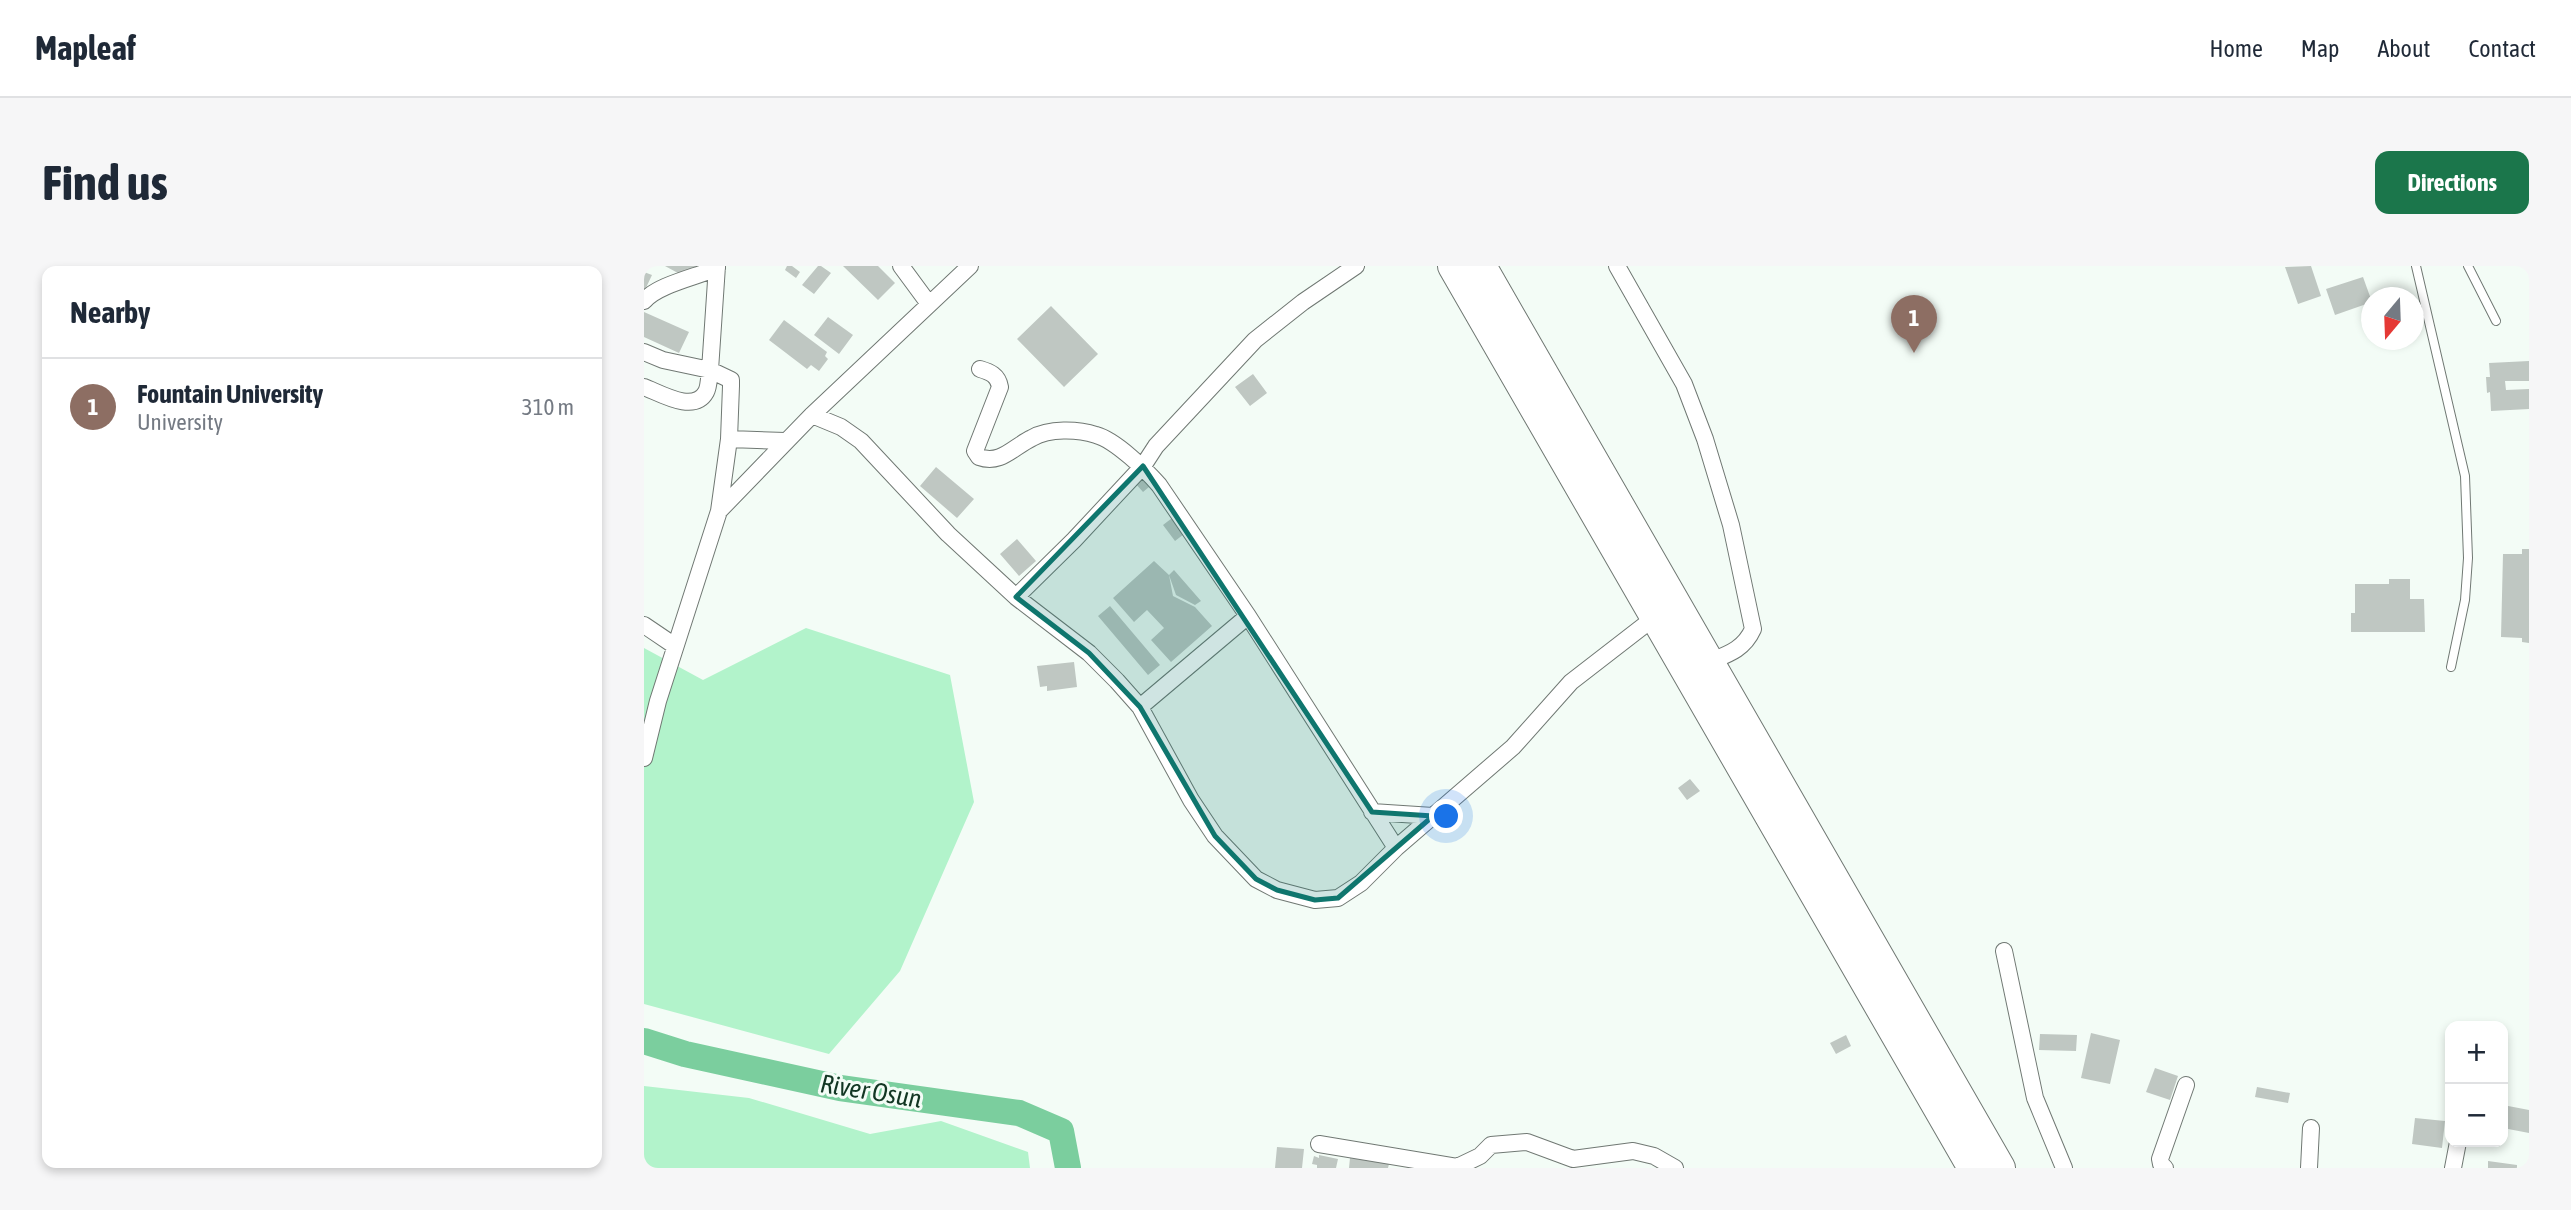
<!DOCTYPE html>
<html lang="en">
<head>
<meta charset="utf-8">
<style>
	:root { --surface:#fff; --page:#f6f6f7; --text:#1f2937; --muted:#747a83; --line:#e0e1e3; --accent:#1b764b }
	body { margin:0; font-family:"Asap Condensed",sans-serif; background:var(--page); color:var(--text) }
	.controls { position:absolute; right:21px; bottom:21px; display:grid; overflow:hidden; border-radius:14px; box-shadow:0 4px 10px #0003 }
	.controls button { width:63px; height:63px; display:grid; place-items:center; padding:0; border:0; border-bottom:2px solid var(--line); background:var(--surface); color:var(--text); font:35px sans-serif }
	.compass { position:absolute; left:1717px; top:21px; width:63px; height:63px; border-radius:50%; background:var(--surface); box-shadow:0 4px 10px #0003; rotate:199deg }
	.you { position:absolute; left:803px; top:551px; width:24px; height:24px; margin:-18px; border:5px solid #fff; border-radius:50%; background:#1a73e8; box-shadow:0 0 0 10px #1a73e833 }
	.badge { display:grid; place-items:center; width:46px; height:46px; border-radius:50%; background:var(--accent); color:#fff; font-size:23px; font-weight:700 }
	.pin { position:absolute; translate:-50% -58px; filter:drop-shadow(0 2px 4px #0008) }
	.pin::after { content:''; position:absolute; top:37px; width:24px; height:21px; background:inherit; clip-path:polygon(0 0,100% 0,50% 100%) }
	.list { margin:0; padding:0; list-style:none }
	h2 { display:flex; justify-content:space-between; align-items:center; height:91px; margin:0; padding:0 28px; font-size:30px }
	h2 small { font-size:23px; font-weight:400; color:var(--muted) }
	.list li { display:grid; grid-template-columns:46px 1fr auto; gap:21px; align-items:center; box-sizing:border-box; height:98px; padding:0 28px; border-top:2px solid var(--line) }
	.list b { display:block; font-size:26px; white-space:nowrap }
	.list p { margin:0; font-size:23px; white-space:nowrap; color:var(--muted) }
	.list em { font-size:23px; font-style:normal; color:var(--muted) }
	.map { position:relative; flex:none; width:1885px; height:902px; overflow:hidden; border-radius:14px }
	header { display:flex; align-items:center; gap:42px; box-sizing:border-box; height:98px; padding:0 35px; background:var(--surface); border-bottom:2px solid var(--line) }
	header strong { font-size:33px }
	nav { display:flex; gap:38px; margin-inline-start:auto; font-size:24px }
	.intro { display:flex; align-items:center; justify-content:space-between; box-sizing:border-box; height:168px; padding:0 42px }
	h1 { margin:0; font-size:49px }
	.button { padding:18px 32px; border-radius:14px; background:var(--accent); color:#fff; font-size:24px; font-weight:700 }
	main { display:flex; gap:42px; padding:0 42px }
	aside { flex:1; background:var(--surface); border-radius:14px; box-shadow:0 4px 10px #0003 }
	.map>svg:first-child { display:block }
	.green { fill:#b2f3cb }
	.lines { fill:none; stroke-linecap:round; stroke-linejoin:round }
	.river { stroke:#7bce9e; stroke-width:26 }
	.building { fill:#bfc7c2 }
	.lane-casing { stroke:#707873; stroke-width:10 }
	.street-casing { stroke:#707873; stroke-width:18 }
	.highway-casing { stroke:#707873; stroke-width:32 }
	.lane { stroke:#fff; stroke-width:8 }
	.street { stroke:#fff; stroke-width:16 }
	.highway { stroke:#fff; stroke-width:30 }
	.marked { fill:#0f766e; fill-opacity:0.2; stroke:#0f766e; stroke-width:5; stroke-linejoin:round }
	.labels { text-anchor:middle; stroke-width:6; stroke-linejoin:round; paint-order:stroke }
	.water-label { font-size:26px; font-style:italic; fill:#123623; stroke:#f3fcf6 }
</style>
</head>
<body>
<header>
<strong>Mapleaf</strong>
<nav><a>Home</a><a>Map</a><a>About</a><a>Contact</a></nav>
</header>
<div class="intro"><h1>Find us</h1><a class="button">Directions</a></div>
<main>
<aside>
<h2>Nearby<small></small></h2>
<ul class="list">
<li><span class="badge" style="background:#8d6e63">1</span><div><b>Fountain University</b><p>University</p></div><em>310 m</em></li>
</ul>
</aside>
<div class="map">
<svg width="1885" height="902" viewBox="0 0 1885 902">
	<rect width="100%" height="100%" fill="#f3fcf6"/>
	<path class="green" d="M 162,362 L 306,409 L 330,536 L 256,705 L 185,788 L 0,738 L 0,382 L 59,414 Z
		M 0,820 L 105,832 L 226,868 L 297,855 L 384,886 L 386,902 L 0,902 Z"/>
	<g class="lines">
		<path class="river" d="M 0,775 L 41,788 L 196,822 L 375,847 L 417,865 L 424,902"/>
	</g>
	<path class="building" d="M 21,0 L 52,0 L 45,13 Z
		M 143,0 L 148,0 L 156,6 L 152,12 L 141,4 Z
		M 174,0 L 177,0 L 187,7 L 170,28 L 158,19 Z
		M 199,0 L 234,0 L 251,17 L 234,34 Z
		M 1667,0 L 1677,30 L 1654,38 L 1641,1 Z
		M 0,6 L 8,9 L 0,26 Z
		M 1719,11 L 1728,36 L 1691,49 L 1682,23 Z
		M 407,40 L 454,88 L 420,121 L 373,73 Z
		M 0,46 L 45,66 L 35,87 L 0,71 Z
		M 184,51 L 209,69 L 195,88 L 170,69 Z
		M 140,54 L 183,86 L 181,90 L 184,93 L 175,105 L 167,99 L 163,103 L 125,74 Z
		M 1885,95 L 1885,115 L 1861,115 L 1862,124 L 1885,123 L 1885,143 L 1847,145 L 1846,126 L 1843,127 L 1842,111 L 1846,111 L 1845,97 Z
		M 609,108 L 623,127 L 606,140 L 591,121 Z
		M 292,201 L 330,233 L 313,252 L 276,220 Z
		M 503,207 L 511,216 L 499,226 L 491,217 Z
		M 532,249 L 544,265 L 531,275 L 519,259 Z
		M 373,273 L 392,295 L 375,310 L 356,288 Z
		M 1878,283 L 1885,283 L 1885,377 L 1878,376 L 1878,372 L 1857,371 L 1859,288 L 1878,288 Z
		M 510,295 L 525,309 L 529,330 L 551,341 L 568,360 L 527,396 L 507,374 L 520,362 L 503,344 L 490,356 L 469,332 Z
		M 530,304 L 557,335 L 551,339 L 532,329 L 525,309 Z
		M 1745,313 L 1766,313 L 1766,333 L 1780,333 L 1781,366 L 1707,366 L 1707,347 L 1711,347 L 1711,318 L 1745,318 Z
		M 466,340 L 516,399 L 504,409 L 454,350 Z
		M 430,396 L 433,421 L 403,425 L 403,420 L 396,421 L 393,400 Z
		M 1046,513 L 1056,525 L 1043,534 L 1034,522 Z
		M 1447,767 L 1476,774 L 1466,818 L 1437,812 Z
		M 1396,768 L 1433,769 L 1432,785 L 1395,784 Z
		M 1202,769 L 1207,780 L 1192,788 L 1186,777 Z
		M 1511,802 L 1534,810 L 1526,834 L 1502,826 Z
		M 1613,821 L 1646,827 L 1644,837 L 1611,831 Z
		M 1859,839 L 1885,844 L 1885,867 L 1859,862 Z
		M 1771,852 L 1801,855 L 1798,882 L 1768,878 Z
		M 633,881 L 660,883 L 658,902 L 631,902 Z
		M 675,889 L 694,893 L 692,902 L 673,902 L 673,899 L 668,898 L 670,890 L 675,892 Z
		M 706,892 L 745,898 L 744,902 L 705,902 Z
		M 1844,895 L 1873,899 L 1873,902 L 1844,902 Z"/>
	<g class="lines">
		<defs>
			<path id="lane" d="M 1772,0 L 1821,210 L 1824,292 L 1821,334 L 1807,401
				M 1824,0 L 1852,55"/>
			<path id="street" d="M 257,0 L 285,38
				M 973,0 L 1040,118 L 1061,173 L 1087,259 L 1109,363 C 1100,383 1085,388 1065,396
				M 0,35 C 13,19 52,11 73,2
				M 0,86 L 19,94 L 66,104 C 65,110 65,121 62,126 C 50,148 16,127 0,121
				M 336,103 C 346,106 354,109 356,121 L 331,185 L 335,191 C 357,199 369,181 388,172 C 405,162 434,163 452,169 C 471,174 502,204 515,219 L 604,350 L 752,582
				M 168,149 L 197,161 L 217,175 L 304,268 L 372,331 L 445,387 L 473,415 L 496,441 L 547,534 L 571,570 L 612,613 L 633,624 L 671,634 L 694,632 L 717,617 L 752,582 L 869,481 L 927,416 L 1011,351
				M 85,173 L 141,175
				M 75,245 L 168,149 L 326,0
				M 372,331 L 430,274 L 499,200 L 512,180 L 611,74 L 659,36 L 712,0
				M 0,359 L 31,380
				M 496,441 L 604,350
				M 0,492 L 14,435 L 75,245 L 85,173 L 87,120 L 87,114 L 66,104 L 73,0
				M 728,546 L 789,550
				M 1360,685 L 1391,832 L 1420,902
				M 675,878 L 813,901 L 836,890 L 847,879 L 883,876 L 929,893 L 989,885 L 1010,890 L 1031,902
				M 1521,902 L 1517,898 L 1516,893 L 1542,819
				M 1665,902 L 1667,862
				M 1809,902 L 1814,876"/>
			<path id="highway" d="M 809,0 L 1329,902
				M 837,0 L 1356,902"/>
		</defs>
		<use href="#lane" class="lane-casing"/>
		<use href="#street" class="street-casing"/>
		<use href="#highway" class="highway-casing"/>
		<use href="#lane" class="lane"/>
		<use href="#street" class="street"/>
		<use href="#highway" class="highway"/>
	</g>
	<path class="marked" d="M 499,200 L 728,546 L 789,550 L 694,632 L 671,634 L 633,624 L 612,613 L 571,570 L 496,441 L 445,387 L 372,331 Z"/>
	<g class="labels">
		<g class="water-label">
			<text transform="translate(227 825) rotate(9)" y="9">River Osun</text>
		</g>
	</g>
</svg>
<div class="controls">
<button>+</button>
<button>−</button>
</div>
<svg class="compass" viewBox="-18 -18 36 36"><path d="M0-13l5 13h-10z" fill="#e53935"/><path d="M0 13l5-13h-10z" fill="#747a83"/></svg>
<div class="you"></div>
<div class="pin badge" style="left:1270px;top:87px;background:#8d6e63">1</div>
</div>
</main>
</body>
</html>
